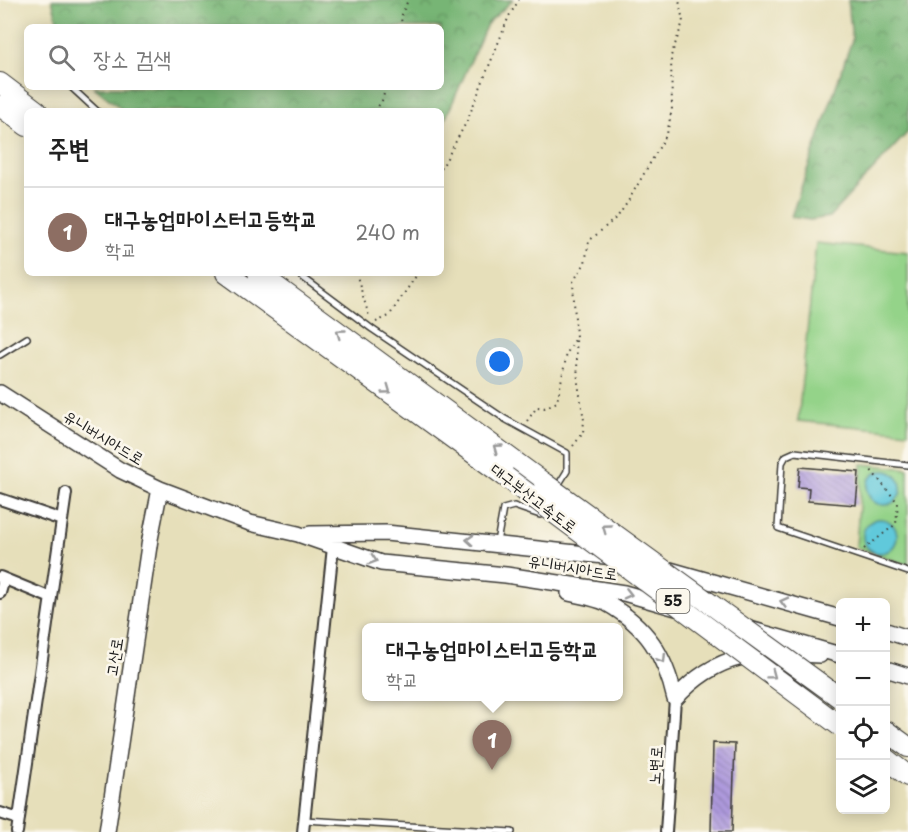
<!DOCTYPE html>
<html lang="ko">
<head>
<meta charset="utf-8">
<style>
	:root { --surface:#fff; --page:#f6f6f6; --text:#222; --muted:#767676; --line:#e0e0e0; --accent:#1a73e8 }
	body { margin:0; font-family:"Playpen Sans","Poor Story",sans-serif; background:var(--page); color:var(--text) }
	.controls { position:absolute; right:18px; bottom:18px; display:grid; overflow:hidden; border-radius:9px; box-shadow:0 3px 15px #0003 }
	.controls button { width:54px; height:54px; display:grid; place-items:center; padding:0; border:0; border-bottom:2px solid var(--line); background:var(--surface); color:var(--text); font:30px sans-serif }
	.you { position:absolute; left:500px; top:362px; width:21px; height:21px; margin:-15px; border:4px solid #fff; border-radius:50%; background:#1a73e8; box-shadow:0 0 0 9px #1a73e833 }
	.badge { display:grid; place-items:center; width:39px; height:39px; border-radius:50%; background:var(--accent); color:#fff; font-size:20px; font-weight:700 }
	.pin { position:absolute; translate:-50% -50px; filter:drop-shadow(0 2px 3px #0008) }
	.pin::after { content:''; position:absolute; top:32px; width:21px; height:18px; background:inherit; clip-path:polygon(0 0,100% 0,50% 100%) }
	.popup { position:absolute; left:362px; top:623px; width:261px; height:78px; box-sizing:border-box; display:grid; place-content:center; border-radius:9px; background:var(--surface); filter:drop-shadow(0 2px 4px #0005); font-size:20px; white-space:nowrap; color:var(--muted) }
	.popup b { font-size:22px; color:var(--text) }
	.popup::after { content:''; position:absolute; left:50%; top:100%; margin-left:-12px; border:12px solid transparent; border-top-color:var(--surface) }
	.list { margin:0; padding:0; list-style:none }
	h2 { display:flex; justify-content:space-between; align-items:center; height:78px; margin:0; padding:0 24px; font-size:26px }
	h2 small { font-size:20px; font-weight:400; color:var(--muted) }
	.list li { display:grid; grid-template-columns:39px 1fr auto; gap:18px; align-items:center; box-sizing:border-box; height:90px; padding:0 24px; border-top:2px solid var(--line) }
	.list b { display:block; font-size:22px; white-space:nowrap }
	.list p { margin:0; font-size:20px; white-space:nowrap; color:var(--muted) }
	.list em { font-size:20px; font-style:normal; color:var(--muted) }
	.icon { flex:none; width:33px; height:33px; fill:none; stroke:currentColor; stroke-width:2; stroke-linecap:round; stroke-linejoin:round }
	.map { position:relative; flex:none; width:908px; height:832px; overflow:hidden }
	.search { position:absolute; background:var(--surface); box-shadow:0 3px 15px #0003; left:24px; top:24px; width:420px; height:66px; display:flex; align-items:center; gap:15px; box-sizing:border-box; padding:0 21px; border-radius:9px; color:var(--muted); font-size:22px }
	.panel { position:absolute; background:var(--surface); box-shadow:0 3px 15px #0003; left:24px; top:108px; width:420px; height:168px; border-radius:9px }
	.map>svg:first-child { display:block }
	.grass { fill:#94d389; stroke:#587852; stroke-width:1.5 }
	.forest { fill:url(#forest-crowns); stroke:#4a6848; stroke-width:1.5 }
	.water { fill:#60c9db; stroke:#3e727c; stroke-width:1.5 }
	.building { fill:url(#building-back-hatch) }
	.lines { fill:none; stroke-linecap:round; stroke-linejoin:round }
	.lane-casing { stroke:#3a3934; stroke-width:8 }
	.street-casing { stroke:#3a3934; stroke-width:14 }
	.secondary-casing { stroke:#3a3934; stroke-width:18 }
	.highway-casing { stroke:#3a3934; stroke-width:22 }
	.path { stroke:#3a3934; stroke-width:2; stroke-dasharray:1.5 4.5; stroke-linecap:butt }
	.lane { stroke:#fff; stroke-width:5 }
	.street { stroke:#fff; stroke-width:10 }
	.secondary { stroke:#fff; stroke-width:15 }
	.highway { stroke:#fff; stroke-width:20 }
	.highway-bridge-casing { stroke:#3a3934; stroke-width:22; stroke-linecap:butt }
	.highway-bridge { stroke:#fff; stroke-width:20 }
	.oneway { stroke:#999 }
	.labels { text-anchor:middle; stroke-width:5; stroke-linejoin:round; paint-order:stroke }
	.shield { fill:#fbf7ec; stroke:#5f5e5a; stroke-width:1.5 }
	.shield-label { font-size:15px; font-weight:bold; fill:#1c1c1c }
	.street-label { font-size:16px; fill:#1c1c1c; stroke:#fbf7ec }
</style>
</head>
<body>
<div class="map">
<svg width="908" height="832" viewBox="0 0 908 832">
	<defs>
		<pattern id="forest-crowns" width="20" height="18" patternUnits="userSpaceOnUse" patternTransform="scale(1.5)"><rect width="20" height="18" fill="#77b575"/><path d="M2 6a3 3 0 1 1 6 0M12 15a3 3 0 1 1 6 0" fill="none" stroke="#61925f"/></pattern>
		<pattern id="building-back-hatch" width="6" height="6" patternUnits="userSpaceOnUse" patternTransform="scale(1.5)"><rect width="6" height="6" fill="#ae9add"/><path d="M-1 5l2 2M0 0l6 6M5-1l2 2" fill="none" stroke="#8d7db2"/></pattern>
	</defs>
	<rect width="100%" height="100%" fill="#fbf7ec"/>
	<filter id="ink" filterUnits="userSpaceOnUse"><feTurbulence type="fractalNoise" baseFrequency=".0167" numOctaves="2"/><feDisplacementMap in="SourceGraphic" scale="12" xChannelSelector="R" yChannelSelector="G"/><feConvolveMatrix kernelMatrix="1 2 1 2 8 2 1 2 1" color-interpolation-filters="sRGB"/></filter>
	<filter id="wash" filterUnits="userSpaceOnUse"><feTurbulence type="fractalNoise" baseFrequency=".008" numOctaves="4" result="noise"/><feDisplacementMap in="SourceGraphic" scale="24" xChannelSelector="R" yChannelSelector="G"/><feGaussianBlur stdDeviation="1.35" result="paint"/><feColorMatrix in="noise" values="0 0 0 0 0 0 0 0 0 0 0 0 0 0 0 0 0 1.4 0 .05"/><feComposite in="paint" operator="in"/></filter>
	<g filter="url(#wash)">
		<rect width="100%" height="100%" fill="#e6dfba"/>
		<path class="grass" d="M 816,243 L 908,252 L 908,432 L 798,421 Z
			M 862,464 L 908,469 L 908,565 L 856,547 Z"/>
		<path class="forest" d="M 52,0 L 513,0 L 487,24 L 441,129 L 441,111 L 124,111 L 94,87 L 441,87 L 441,27 L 59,27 Z
			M 848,0 L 908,0 L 908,132 L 829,217 L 810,220 L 791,217 L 852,40 Z"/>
		<path class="water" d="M867 488a17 17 0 1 1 34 0a17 17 0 1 1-34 0Z
			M863 536a17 17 0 1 1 34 0a17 17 0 1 1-34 0Z"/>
		<g id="blocks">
			<path class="building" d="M 800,467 L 859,472 L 856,505 L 808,501 L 809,488 L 798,487 Z
				M 713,743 L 735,744 L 732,832 L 711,832 Z"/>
		</g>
	</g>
	<g filter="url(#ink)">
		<use href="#blocks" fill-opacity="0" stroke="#3a3934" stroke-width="1.5"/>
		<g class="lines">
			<defs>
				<path id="lane" d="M 71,87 L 97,111
					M 297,273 L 372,329 L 505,419 L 567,453 L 567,471 L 557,487
					M 0,355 L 27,338
					M 908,465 L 795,452 L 786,456 L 782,463 L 778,528 L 908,572
					M 497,542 L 503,509 L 514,506 L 540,515 L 543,510
					M 304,820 L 512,832"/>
				<path id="street" d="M 0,499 L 62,520
					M 0,577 L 51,598
					M 0,593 L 4,579
					M 0,813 L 19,819
					M 17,832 L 66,493
					M 303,832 L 333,547
					M 666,832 L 675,699"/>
				<path id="secondary" d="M 0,393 L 120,470 L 160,489 L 250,523 L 298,534 L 381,563 L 506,575 L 624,593 L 840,655
					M 310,534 L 386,533 L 614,557
					M 670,570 L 840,618
					M 569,593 C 581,596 596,598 606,603 C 647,626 665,655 675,699 C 718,651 758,651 820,655
					M 886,631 L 908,638
					M 886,669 L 908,676
					M 107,832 L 150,539 L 160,489"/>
				<path id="highway" d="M 0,83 L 37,111
					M 0,106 L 27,126
					M 226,273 L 506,477
					M 258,273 L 544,483
					M 886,731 L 908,747
					M 886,759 L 908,776"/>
			</defs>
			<use href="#lane" class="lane-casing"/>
			<use href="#street" class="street-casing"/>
			<use href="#secondary" class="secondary-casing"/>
			<use href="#highway" class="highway-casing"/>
			<path class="path" d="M 402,27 L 401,17 L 408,0
				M 375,111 L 383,99 L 385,87
				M 441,169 L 467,121 L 509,16 L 519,0
				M 356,273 L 369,316
				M 376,322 L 389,316 L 418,273
				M 527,421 L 537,407 L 544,408 L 557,402 L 567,353 L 576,338 L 573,282 L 585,263 L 589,241 L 618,216 L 627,203 L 667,134 L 672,108 L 671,56 L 683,22 L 679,0
				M 573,446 L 583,433 L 584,420 L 578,383 L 576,339
				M 864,549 L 896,524 L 898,503 L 870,469"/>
			<use href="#lane" class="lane"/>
			<use href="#street" class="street"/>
			<use href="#secondary" class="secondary"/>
			<use href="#highway" class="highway"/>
			<defs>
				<path id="highway-bridge" d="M 506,477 L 840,726
					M 544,483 L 840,698"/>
			</defs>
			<use href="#highway-bridge" class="highway-bridge-casing"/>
			<use href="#highway-bridge" class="highway-bridge"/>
		</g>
		<defs><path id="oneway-chevron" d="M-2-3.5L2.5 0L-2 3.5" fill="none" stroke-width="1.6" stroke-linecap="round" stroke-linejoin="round" transform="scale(1.5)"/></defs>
		<g class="oneway">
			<use href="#oneway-chevron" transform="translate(340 333) rotate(-144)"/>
			<use href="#oneway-chevron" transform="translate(387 390) rotate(36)"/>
			<use href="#oneway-chevron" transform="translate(497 448) rotate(-144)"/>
			<use href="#oneway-chevron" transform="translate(606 528) rotate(-144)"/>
			<use href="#oneway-chevron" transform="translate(470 540) rotate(-175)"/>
			<use href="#oneway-chevron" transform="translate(373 560) rotate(18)"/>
			<use href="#oneway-chevron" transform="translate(628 594) rotate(14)"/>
			<use href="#oneway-chevron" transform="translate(784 602) rotate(-165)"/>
			<use href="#oneway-chevron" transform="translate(662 659) rotate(58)"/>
			<use href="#oneway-chevron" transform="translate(772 675) rotate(37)"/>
		</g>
	</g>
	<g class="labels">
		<rect class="shield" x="656.5" y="589" width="33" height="24" rx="4.5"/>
		<g class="shield-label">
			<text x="673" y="606">55</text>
		</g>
		<g class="street-label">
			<text transform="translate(104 437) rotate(31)" y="6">유니버시아드로</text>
			<text transform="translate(534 498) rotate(37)" y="6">대구부산고속도로</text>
			<text transform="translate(573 567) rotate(9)" y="6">유니버시아드로</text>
			<text transform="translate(114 657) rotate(-81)" y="6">고산로</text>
			<text transform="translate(655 765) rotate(-86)" y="6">노변로</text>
		</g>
	</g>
</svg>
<div class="controls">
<button>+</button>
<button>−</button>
<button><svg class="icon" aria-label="locate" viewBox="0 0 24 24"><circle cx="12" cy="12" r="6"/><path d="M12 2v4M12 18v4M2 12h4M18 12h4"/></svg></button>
<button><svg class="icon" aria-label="layers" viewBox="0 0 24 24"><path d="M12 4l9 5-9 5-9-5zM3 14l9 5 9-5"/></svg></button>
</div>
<div class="you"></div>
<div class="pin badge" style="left:492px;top:770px;background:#8d6e63">1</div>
<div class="popup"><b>대구농업마이스터고등학교</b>학교</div>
<div class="search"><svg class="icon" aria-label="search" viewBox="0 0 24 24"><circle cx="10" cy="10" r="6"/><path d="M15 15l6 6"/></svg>장소 검색</div>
<section class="panel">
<h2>주변<small></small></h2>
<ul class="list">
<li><span class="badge" style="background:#8d6e63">1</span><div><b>대구농업마이스터고등학교</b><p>학교</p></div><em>240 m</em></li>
</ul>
</section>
</div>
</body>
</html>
